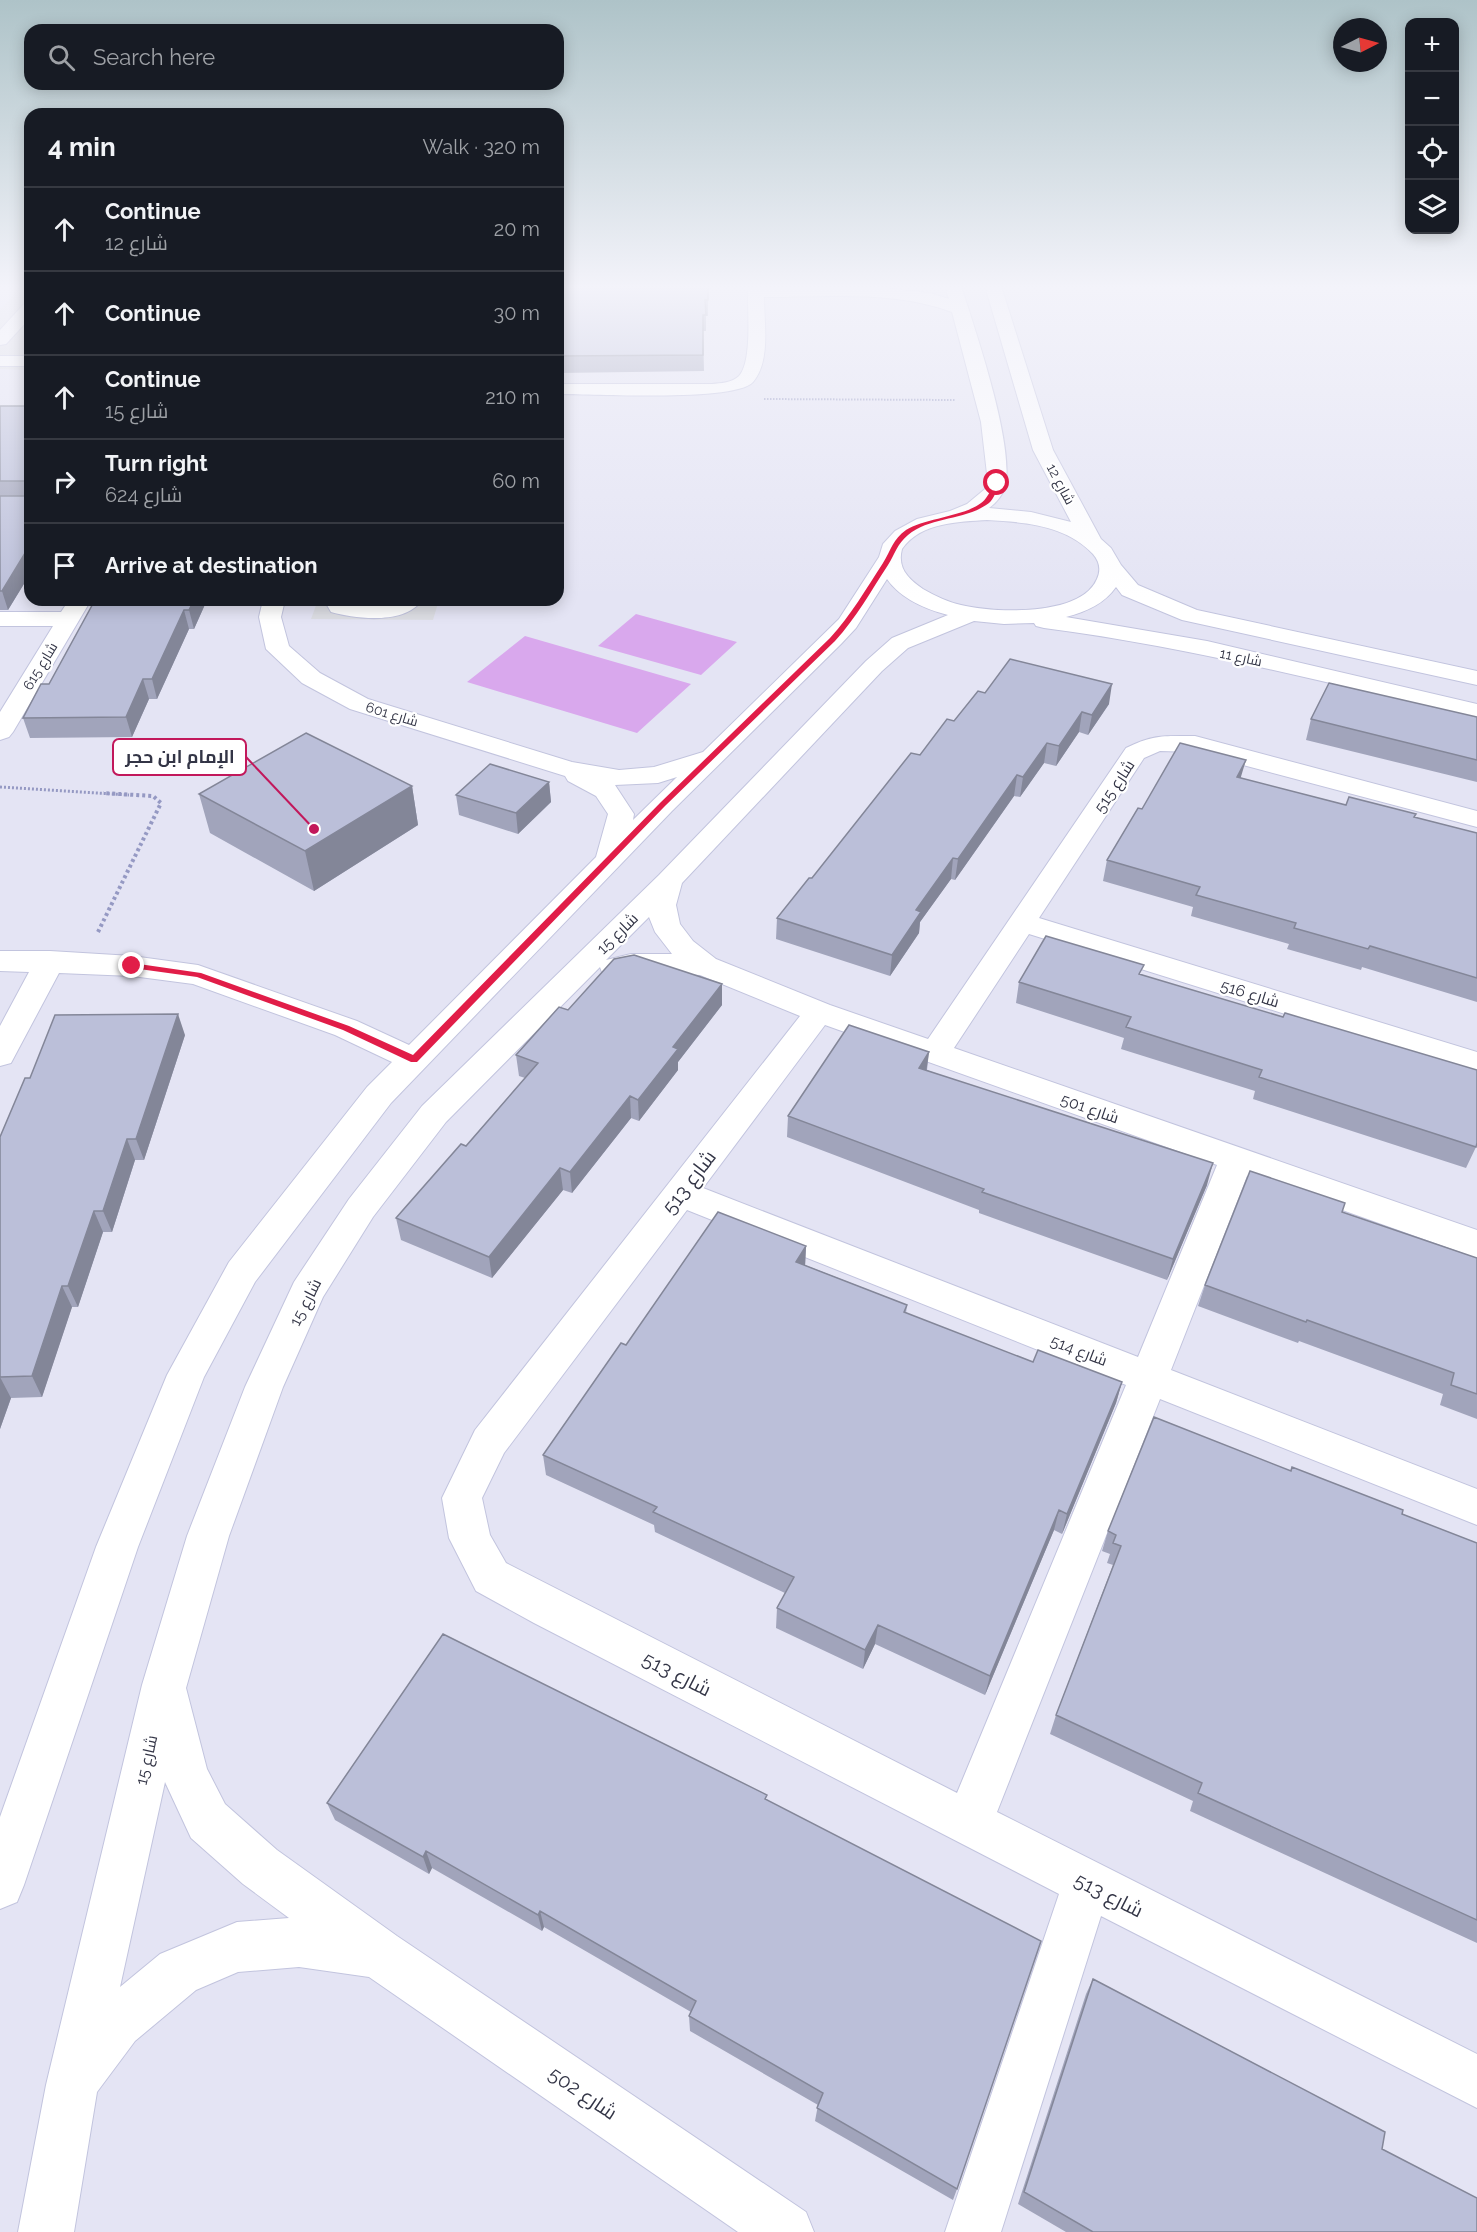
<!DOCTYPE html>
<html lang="en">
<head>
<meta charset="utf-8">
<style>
	:root { --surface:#171b24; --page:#242831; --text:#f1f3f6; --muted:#9ea1a6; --line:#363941 }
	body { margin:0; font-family:Raleway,Cairo,sans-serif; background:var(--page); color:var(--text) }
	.controls { position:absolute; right:18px; top:18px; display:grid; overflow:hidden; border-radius:12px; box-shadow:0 3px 15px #0003 }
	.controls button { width:54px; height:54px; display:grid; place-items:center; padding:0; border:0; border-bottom:2px solid var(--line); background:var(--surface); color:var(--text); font:30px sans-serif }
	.compass { position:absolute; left:1333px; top:18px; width:54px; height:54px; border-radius:50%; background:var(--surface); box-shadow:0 3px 15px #0003; rotate:84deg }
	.stop { position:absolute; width:18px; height:18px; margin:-14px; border:4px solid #e11d48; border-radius:50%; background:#fff }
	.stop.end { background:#e11d48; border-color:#fff; box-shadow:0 2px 6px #0008 }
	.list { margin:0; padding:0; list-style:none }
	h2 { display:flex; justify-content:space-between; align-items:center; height:78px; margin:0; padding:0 24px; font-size:26px }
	h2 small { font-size:20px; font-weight:400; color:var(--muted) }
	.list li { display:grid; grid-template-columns:39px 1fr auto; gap:18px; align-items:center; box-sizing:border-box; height:84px; padding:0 24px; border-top:2px solid var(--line) }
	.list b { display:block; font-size:22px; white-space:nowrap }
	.list p { margin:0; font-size:20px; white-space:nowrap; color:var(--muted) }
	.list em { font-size:20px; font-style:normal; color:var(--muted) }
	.icon { flex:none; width:33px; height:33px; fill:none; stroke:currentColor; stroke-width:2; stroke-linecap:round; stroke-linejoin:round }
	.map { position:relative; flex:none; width:1477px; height:2232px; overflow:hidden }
	.search { position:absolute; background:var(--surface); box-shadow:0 3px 15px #0003; left:24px; top:24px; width:540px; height:66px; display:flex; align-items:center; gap:15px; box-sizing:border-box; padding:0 21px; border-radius:18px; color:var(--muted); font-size:22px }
	.panel { position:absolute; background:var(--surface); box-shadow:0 3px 15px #0003; left:24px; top:108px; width:540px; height:498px; border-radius:18px }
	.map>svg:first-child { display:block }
	.green { fill:#d9a8ed }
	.parking { fill:#dddee4 }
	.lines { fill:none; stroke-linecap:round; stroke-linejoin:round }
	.minor-casing { stroke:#c2c4de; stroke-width:2 }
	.path-far2 { stroke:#9599c3; stroke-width:2; stroke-dasharray:1.5 1.5; stroke-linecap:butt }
	.path-far1 { stroke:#9599c3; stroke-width:3; stroke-dasharray:2 2; stroke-linecap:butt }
	.path { stroke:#9599c3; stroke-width:4; stroke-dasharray:3 3; stroke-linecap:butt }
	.minor { fill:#fff; fill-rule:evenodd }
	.wall { fill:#a1a4bb }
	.shaded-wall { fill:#838698 }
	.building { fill:#bbbfd9; stroke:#838698; stroke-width:1.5 }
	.route { fill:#e11d48 }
	.labels { text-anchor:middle; stroke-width:4.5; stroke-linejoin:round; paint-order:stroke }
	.far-street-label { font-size:14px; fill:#333546; stroke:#fff }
	.street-label { font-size:16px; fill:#333546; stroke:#fff }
	.near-street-label { font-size:20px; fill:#333546; stroke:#fff }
	.leader { fill:none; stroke:#c2185b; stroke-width:2 }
	.callout-dot { fill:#c2185b; stroke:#fff; stroke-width:2 }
	.callout { fill:#fff; stroke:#c2185b; stroke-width:2 }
	.callout-label { font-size:18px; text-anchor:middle; font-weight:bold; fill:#333546 }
</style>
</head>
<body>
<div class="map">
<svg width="1477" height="2232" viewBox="0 0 1477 2232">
	<rect width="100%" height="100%" fill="#e4e4f4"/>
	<path class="green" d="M 636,614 L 737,642 L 701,675 L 598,646 Z
		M 525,636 L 691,684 L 637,733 L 467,682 Z"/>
	<path class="parking" d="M 22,286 L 30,286 L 30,370 L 0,369 L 0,309 Z
		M 318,600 L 439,600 L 433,620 L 311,619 Z"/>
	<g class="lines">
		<defs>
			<path id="minor" d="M 748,286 L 883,288 L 930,293 L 949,299 L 945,286 L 961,286 C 975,329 1015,446 1005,486 C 1003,495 996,503 989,508 L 1031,512 L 1071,522 L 1033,450 L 985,286 L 1001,286 L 1053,450 L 1101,539 L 1111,548 L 1121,565 L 1138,585 L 1197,610 L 1477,671 L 1477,685 L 1182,620 L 1122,595 L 1116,587 C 1104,604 1086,612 1066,617 L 1207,641 L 1477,704 L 1477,718 C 1333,684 1191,647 1044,628 L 1036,626 L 1034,623 L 1004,624 L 974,621 L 908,648 L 882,671 L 682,883 L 676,905 L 680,924 L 693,941 L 716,959 L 830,1005 L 928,1039 L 1126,748 C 1154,734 1165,736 1195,736 L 1477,811 L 1477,827 L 1194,752 L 1160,751 L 1144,758 L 1039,918 L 1477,1052 L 1477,1074 L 1029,934 L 954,1048 L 1477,1230 L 1477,1258 L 1247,1176 L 1171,1370 L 1477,1489 L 1477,1525 L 1160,1399 L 997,1812 L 1477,2054 L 1477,2108 L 1101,1916 L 1001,2232 L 945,2232 L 1059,1894 L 534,1623 L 476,1591 L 449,1538 L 442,1498 L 475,1430 L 800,1016 L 700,975 L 667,973 L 631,974 L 614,978 L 603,975 L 600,967 L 446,1122 L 373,1217 L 323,1297 L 283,1387 L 229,1536 L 186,1688 L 207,1769 L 225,1804 L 277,1850 L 397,1936 L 806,2212 L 814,2232 L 738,2232 L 369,1977 L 299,1967 L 238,1972 L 196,1990 L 135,2041 L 97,2092 L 74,2232 L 18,2232 L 46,2085 L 142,1685 L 187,1536 L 245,1387 L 294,1282 L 349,1199 L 422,1106 L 659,875 L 866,661 L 892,638 L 948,615 C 925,609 901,599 887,579 L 856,628 L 841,644 L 672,811 L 391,1103 L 255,1282 L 204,1377 L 138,1547 L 24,1885 L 17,1902 L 0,1909 L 0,1817 L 96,1547 L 167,1375 L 229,1262 L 367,1087 L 392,1062 L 335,1035 L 193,984 L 132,976 L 59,973 L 11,1063 L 0,1066 L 0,1026 L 29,972 L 0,971 L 0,951 L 50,951 L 132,956 L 198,965 L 357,1021 L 409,1045 L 596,857 L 608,814 L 596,796 L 568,781 L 565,776 L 350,709 L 302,683 L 266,649 L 259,617 L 263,600 L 285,600 L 281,617 L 289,646 L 320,673 L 368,699 L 572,762 L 619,770 L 654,767 L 703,752 L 839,619 L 879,557 L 883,544 L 895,531 L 917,519 L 950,511 L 967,504 L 985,489 L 987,474 L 981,422 L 952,312 C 894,290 826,297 764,297 C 764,322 771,361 753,382 C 736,402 591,394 558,394 L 558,384 L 712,384 C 721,383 732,383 739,376 C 753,361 747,306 748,286 ZM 987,520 C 1024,522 1066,525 1093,554 C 1100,562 1101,570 1097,579 C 1081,617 994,613 961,605 C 948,602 935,596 923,589 C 908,579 897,568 902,549 C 921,522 958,522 987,520 ZM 677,777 L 633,820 L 634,814 L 615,785 L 658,783 ZM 649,917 L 655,932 L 672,954 L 631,954 L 606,960 ZM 825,1025 L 1217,1165 L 1138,1357 L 703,1188 ZM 687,1210 L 1126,1385 L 957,1793 L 506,1563 L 490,1535 L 482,1498 L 504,1453 ZM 165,1782 L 191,1838 L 243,1884 L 289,1918 L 237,1922 L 160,1954 L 120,1987 Z
				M 30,303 L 30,318 L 6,344 L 0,345 L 0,330 L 24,304 Z
				M 0,356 L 30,356 L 30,366 L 0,366 Z
				M 69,600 L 91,600 L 13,732 L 9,737 L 0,740 L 0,712 L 53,626 L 0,626 L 0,612 L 61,612 Z
				M 324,600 L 346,600 L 351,603 L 366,605 L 385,604 L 395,600 L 422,600 C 405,625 356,619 331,612 Z"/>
		</defs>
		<use href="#minor" class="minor-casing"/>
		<path class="path-far2" d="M 764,399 L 955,400"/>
		<path class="path-far1" d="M 0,787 L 129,795"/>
		<path class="path" d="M 98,932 L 161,803 L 153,796 L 103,793"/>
		<use href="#minor" class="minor"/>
	</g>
	<path class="wall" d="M 708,286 L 708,316 L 706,316 L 706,331 L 703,331 L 704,371 L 558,373 L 558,299 Z
		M 0,406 L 30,406 L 30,574 L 8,610 L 0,610 Z
		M 95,600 L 207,600 L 194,629 L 189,629 L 157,699 L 149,699 L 132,737 L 30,738 L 23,718 L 49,684 Z
		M 985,693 L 1109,704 L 1088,735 L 1079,732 L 1056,766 L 1044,763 L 1020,797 L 1014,796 L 955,880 L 951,879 L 920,922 L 919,933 L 890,976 L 776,939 L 777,918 L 920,755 L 954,721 Z
		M 1477,717 L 1477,782 L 1306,740 L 1311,719 Z
		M 1241,778 L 1346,805 L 1414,817 L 1477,833 L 1477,1002 L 1362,967 L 1361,970 L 1287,949 L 1289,944 L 1191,916 L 1193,907 L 1103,881 L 1107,860 L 1142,809 Z
		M 549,782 L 551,802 L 518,834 L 459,815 L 456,795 Z
		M 412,786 L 418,825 L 314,891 L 210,833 L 199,794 Z
		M 1141,974 L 1476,1147 L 1466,1168 L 1253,1099 L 1255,1091 L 1121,1049 L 1124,1038 L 1016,1003 L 1019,982 Z
		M 722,984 L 722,1005 L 678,1062 L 678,1070 L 639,1121 L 631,1118 L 572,1193 L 563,1190 L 492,1278 L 401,1240 L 396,1218 L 466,1146 L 525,1078 L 519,1076 L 516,1055 L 568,1010 Z
		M 185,1035 L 144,1160 L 135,1160 L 112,1232 L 103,1232 L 78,1307 L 72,1307 L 42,1397 L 11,1398 L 0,1429 L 0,1137 L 30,1078 Z
		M 929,1052 L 927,1070 L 1207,1185 L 1167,1280 L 979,1213 L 979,1210 L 787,1137 L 788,1116 Z
		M 1342,1212 L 1477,1258 L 1477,1419 L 1440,1405 L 1443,1394 L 1299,1341 L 1298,1343 L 1198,1306 L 1205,1285 Z
		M 806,1246 L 805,1265 L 907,1305 L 906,1313 L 1033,1362 L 1122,1382 L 1116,1403 L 1062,1534 L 1054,1530 L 985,1695 L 875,1644 L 863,1669 L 776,1628 L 777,1608 L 785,1593 L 655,1532 L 654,1525 L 546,1475 L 543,1455 L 626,1345 Z
		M 1292,1467 L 1402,1514 L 1477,1543 L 1477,1943 L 1190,1811 L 1193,1801 L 1050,1734 L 1056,1715 L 1113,1565 L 1107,1563 L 1110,1554 L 1102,1551 L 1108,1531 L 1290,1471 Z
		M 767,1799 L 957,2189 L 953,2200 L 815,2121 L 818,2105 L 690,2031 L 689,2016 L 691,2012 L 544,1927 L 542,1931 L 432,1868 L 429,1874 L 335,1820 L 327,1803 Z
		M 1093,1979 L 1382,2149 L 1477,2232 L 1066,2232 L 1018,2204 L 1086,1994 Z"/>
	<path class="shaded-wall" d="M 30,545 L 30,574 L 8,610 L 2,591 Z
		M 194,600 L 207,600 L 194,629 L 189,610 Z
		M 184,610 L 189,629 L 157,699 L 152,679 Z
		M 143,679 L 149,699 L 132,737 L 126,717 Z
		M 1112,684 L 1109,704 L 1088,735 L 1092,715 Z
		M 1082,712 L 1079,732 L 1056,766 L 1059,746 Z
		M 1047,743 L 1044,763 L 1020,797 L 1023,777 Z
		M 1246,760 L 1240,780 L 1237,777 Z
		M 1017,775 L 1014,796 L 955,880 L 958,859 Z
		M 549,782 L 551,802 L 518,834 L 516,813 Z
		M 412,786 L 418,825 L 314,891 L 305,851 Z
		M 953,858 L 951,879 L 920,922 L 919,933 L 890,976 L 892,955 L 916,910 Z
		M 722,984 L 722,1005 L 678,1062 L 678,1070 L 639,1121 L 638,1100 L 673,1047 Z
		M 178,1014 L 185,1035 L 144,1160 L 136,1139 Z
		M 929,1052 L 926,1073 L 919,1068 Z
		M 630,1096 L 631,1118 L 572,1193 L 570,1172 Z
		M 127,1139 L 135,1160 L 112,1232 L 103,1211 Z
		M 1213,1163 L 1207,1185 L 1167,1280 L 1173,1259 Z
		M 560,1168 L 563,1190 L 492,1278 L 489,1257 Z
		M 94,1211 L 103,1232 L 78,1307 L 68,1286 Z
		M 806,1246 L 805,1267 L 796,1262 Z
		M 62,1286 L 72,1307 L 42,1397 L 32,1376 Z
		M 0,1377 L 11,1398 L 0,1429 Z
		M 1122,1382 L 1116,1403 L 1062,1534 L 1067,1514 Z
		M 1059,1510 L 1054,1530 L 985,1695 L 990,1676 Z
		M 878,1625 L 875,1644 L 863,1669 L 865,1650 Z
		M 426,1851 L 432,1868 L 429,1874 L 423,1857 Z
		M 540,1911 L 544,1927 L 542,1931 L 538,1915 Z"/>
	<path class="building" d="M 560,286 L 708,286 L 708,300 L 705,300 L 706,315 L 703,315 L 703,355 L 558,356 L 558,299 Z
		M 0,406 L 30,406 L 30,545 L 2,591 L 0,591 L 0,496 L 26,496 L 26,481 L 0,481 Z
		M 95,600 L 194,600 L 189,610 L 184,610 L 152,679 L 143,679 L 126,717 L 23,718 L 41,684 L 49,684 Z
		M 1010,659 L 1112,684 L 1092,715 L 1082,712 L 1059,746 L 1047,743 L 1023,777 L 1017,775 L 958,859 L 953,858 L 916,910 L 921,912 L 892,955 L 777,918 L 809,878 L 812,878 L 911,753 L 920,755 L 947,719 L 954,721 L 978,691 L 985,693 Z
		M 1329,683 L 1477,717 L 1477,760 L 1311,719 Z
		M 306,733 L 412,786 L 305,851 L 199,794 Z
		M 1180,743 L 1246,760 L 1237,777 L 1346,805 L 1349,797 L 1416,814 L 1414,817 L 1477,833 L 1477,978 L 1370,946 L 1368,949 L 1294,928 L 1296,923 L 1196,895 L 1200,887 L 1107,860 L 1138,808 L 1142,809 Z
		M 490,764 L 549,782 L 516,813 L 456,795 Z
		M 1046,936 L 1144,965 L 1139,974 L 1283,1017 L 1285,1013 L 1477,1070 L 1477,1143 L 1476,1147 L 1259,1077 L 1262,1070 L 1126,1027 L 1131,1017 L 1019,982 Z
		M 634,955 L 722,984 L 673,1047 L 678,1049 L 638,1100 L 630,1096 L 570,1172 L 560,1168 L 489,1257 L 396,1218 L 461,1144 L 466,1146 L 538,1063 L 516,1055 L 559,1007 L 568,1010 L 614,959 Z
		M 178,1014 L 136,1139 L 127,1139 L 103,1211 L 94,1211 L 68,1286 L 62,1286 L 32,1376 L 0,1377 L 0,1137 L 25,1078 L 30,1078 L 55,1015 Z
		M 849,1025 L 929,1052 L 919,1068 L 1213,1163 L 1173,1259 L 982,1192 L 984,1189 L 788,1116 Z
		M 1250,1171 L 1345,1203 L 1342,1212 L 1477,1258 L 1477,1394 L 1451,1385 L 1454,1373 L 1307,1320 L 1306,1322 L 1205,1285 Z
		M 718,1212 L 806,1246 L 796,1262 L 907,1305 L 904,1312 L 1033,1362 L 1038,1350 L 1122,1382 L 1067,1514 L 1059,1510 L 990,1676 L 878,1625 L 865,1650 L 777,1608 L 794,1577 L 653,1512 L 657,1507 L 543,1455 L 621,1343 L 626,1345 Z
		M 1154,1417 L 1291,1471 L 1292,1467 L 1403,1510 L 1402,1514 L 1477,1543 L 1477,1920 L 1198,1793 L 1202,1783 L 1056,1715 L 1121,1546 L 1113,1543 L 1116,1535 L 1108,1531 Z
		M 443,1634 L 767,1795 L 765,1799 L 1041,1941 L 957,2189 L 817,2108 L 823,2093 L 689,2016 L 696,2001 L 540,1911 L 538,1915 L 426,1851 L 423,1857 L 327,1803 Z
		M 1093,1979 L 1385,2132 L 1382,2149 L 1477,2198 L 1477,2232 L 1093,2232 L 1024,2192 Z"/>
	<linearGradient id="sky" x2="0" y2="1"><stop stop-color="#aec3c8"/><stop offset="0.48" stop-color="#f3f3fa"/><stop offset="1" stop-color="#f3f3fa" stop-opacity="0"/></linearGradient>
	<rect width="1477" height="598" fill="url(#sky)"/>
	<path class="route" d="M 995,482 L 1000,483 C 997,489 994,499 989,503 C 965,521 931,516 908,535 C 897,544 895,554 888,565 C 871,591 856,618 835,641 L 665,806 L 417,1062 L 411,1062 L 343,1030 L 197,977 L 132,968 L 128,966 L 132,963 L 201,973 L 349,1026 L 413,1055 L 660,803 L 830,638 C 851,615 866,589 883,563 C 891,550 893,539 906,530 C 927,517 973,516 986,498 C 990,493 992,487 995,482 Z"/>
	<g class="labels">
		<g class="far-street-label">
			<text transform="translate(1061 484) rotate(62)" y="5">شارع 12</text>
			<text transform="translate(1241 657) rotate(12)" y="5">شارع 11</text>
			<text transform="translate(40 666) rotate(-59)" y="5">شارع 615</text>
			<text transform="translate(392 714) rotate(17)" y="5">شارع 601</text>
		</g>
		<g class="street-label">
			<text transform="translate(1114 786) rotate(-57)" y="6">شارع 515</text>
			<text transform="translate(617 933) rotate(-45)" y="6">شارع 15</text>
			<text transform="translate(1250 993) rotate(17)" y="6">شارع 516</text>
			<text transform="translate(1090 1108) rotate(19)" y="6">شارع 501</text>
			<text transform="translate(305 1302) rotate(-63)" y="6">شارع 15</text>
			<text transform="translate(1079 1350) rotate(21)" y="6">شارع 514</text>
			<text transform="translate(146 1760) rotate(-77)" y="6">شارع 15</text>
		</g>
		<g class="near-street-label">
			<text transform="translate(689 1182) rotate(-53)" y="7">شارع 513</text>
			<text transform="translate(677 1674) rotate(27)" y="7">شارع 513</text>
			<text transform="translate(1109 1895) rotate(27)" y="7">شارع 513</text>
			<text transform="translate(583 2093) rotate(34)" y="7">شارع 502</text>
		</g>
	</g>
	<path class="leader" d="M314 829L246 757"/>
	<circle class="callout-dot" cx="314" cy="829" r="6"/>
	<rect class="callout" x="113" y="739" width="133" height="36" rx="6"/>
	<g class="callout-label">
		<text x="180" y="763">الإمام ابن حجر</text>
	</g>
</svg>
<div class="controls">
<button>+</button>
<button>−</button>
<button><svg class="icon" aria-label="locate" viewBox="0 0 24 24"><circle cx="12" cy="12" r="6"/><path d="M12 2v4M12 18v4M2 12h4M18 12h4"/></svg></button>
<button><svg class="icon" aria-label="layers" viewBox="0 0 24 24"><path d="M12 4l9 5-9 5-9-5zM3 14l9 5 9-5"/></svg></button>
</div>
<svg class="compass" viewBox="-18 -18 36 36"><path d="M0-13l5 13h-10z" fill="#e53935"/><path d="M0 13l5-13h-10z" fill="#9ea1a6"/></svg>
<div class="stop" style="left:997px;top:483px"></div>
<div class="stop end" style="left:132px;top:966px"></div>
<div class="search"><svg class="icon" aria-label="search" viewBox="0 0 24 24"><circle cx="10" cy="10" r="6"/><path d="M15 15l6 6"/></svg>Search here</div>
<section class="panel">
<h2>4 min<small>Walk · 320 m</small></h2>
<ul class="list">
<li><svg class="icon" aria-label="ahead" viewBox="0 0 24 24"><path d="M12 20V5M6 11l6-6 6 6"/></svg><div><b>Continue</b><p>شارع 12</p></div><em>20 m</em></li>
<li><svg class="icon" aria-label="ahead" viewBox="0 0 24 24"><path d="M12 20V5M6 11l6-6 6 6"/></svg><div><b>Continue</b></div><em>30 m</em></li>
<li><svg class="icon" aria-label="ahead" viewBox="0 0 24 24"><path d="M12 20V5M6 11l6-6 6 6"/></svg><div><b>Continue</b><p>شارع 15</p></div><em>210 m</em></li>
<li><svg class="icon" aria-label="right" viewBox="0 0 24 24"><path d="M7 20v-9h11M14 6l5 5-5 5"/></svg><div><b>Turn right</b><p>شارع 624</p></div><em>60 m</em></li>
<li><svg class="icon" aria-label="arrive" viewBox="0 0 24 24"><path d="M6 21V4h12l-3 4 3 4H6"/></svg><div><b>Arrive at destination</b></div></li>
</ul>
</section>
</div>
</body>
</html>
